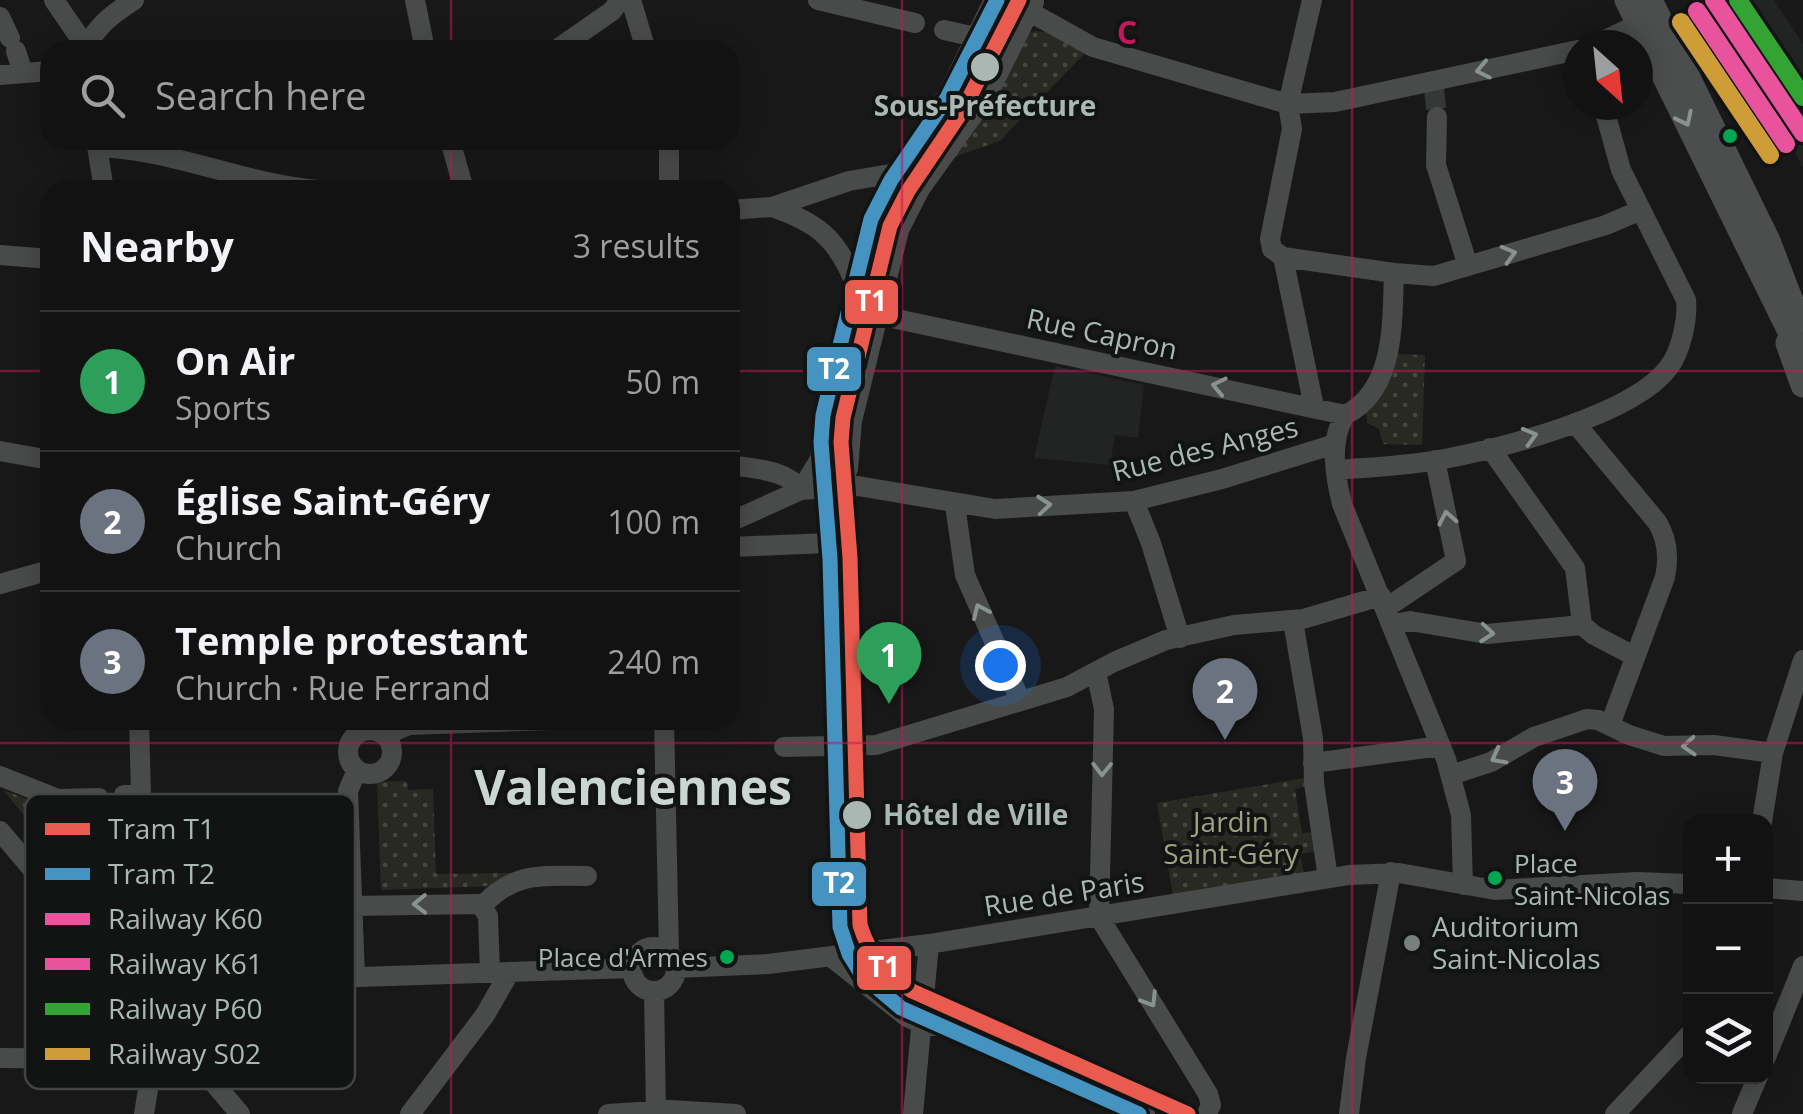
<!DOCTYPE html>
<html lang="en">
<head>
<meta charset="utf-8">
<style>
	:root { --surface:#121212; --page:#1f2020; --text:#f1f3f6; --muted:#9c9e9f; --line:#313232; --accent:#77807d }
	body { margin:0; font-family:"Open Sans",sans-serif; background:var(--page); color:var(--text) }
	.controls { position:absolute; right:30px; bottom:30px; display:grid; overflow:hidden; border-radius:20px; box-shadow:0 5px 25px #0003 }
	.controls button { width:90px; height:90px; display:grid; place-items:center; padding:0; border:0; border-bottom:2px solid var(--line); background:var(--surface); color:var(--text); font:50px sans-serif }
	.compass { position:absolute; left:1563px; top:30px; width:90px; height:90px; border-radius:50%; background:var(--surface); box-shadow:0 5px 25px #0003; rotate:153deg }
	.you { position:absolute; left:1000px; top:665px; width:35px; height:35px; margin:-25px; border:8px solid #fff; border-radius:50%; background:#1a73e8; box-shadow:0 0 0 15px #1a73e833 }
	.badge { display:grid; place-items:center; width:65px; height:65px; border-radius:50%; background:var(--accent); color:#fff; font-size:32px; font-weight:700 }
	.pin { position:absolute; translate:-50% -82px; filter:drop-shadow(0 2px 5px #0008) }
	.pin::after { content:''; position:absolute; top:52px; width:35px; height:30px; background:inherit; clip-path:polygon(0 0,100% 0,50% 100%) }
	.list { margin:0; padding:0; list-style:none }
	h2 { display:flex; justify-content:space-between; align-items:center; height:130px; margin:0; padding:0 40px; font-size:42px }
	h2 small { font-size:32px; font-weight:400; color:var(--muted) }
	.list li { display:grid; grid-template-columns:65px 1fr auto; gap:30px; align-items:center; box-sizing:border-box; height:140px; padding:0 40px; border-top:2px solid var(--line) }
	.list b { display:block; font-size:38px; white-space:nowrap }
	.list p { margin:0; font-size:32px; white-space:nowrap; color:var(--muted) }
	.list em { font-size:32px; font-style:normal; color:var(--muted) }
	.icon { flex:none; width:55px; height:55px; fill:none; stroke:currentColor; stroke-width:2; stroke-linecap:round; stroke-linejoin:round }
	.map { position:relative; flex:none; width:1803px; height:1114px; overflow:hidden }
	.search { position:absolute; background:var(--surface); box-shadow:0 5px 25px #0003; left:40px; top:40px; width:700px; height:110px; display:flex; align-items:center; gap:25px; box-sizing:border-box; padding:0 35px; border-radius:30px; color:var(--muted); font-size:38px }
	.panel { position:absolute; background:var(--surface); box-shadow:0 5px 25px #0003; left:40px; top:180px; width:700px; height:550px; border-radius:30px }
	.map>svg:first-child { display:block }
	.built { fill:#222424 }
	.grass { fill:url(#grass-tufts) }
	.park { fill:url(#park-dots) }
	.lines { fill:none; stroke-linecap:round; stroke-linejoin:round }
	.minor-tunnel { stroke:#353837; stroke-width:20; stroke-dasharray:20 10; stroke-linecap:butt }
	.minor { stroke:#484b4a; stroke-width:20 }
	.major { stroke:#4b4e4d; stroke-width:25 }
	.rail-casing { stroke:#494d4c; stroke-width:9 }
	.rail { stroke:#121414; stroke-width:5; stroke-dasharray:15; stroke-linecap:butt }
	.rail-1-casing { stroke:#121414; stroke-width:25 }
	.rail-2-casing { stroke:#121414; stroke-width:25 }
	.rail-3-casing { stroke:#121414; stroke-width:25 }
	.rail-4-casing { stroke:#121414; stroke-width:25 }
	.rail-1 { stroke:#e9539d; stroke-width:18 }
	.rail-2 { stroke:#e9539d; stroke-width:18 }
	.rail-3 { stroke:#33a333; stroke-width:18 }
	.rail-4 { stroke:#cf9d38; stroke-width:18 }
	.tram-1-casing { stroke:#121414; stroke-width:22 }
	.tram-2-casing { stroke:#121414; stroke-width:22 }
	.tram-1 { stroke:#e95b4f; stroke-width:15 }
	.tram-2 { stroke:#4593c1; stroke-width:15 }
	.oneway { stroke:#88928e }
	.oneway2 { stroke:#89938f }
	.grid { fill:none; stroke:#c2185b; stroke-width:2.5; stroke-opacity:0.55 }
	.stop-dot { fill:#aab8b3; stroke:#121414; stroke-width:4 }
	.bus-dot { fill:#00a651; stroke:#121414; stroke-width:4 }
	.poi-dot { fill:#77807d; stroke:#121414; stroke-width:4 }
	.labels { text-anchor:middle; stroke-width:8; stroke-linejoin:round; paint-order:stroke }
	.bus-label { font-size:26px; fill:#aab8b3; stroke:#121414; text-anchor:start }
	.stop-label { font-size:28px; font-weight:bold; fill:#aab8b3; stroke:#121414 }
	.street-label { font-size:28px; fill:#aab8b3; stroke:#121414 }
	.park-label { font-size:28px; fill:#a2a282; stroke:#121414 }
	.poi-label { font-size:28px; fill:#aab8b3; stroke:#121414; text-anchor:start }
	.town-label { font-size:48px; font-weight:bold; fill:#cbd5d1; stroke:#121414 }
	.key { fill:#121414; stroke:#404544; stroke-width:2.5 }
	.key-label { font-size:28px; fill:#aab8b3 }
	.grid-label { font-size:32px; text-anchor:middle; font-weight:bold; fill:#c2185b; stroke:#121414; stroke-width:8; stroke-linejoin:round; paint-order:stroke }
	.line-badge { stroke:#121414; stroke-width:4 }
	.badge-label { font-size:28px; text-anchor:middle; font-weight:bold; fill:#fff }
</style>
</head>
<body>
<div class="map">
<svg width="1803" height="1114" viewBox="0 0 1803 1114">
	<defs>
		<pattern id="grass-tufts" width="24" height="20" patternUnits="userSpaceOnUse" patternTransform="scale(2.5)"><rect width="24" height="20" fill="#282922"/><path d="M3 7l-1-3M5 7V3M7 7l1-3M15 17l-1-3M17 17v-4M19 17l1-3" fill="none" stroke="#444640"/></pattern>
		<pattern id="park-dots" width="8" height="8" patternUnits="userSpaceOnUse" patternTransform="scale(2.5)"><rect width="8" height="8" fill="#282922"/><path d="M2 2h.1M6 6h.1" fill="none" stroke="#444640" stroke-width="1.8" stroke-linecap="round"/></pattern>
	</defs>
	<rect width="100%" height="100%" fill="#181818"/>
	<path class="built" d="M 1695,0 L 1774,0 L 1803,44 L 1803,168 L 1778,118 Z
		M 1055,366 L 1144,385 L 1138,438 L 1115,435 L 1110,465 L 1034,458 Z"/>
	<path class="grass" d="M 935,124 L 953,133 L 913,191 L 867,330 L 849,326 L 871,237 Z"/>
	<path class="park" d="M 1034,31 L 1047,32 L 1086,52 L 1000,141 L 951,158 L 1024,36 Z
		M 1395,354 L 1425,355 L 1422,445 L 1383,444 L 1379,429 L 1367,423 L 1366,413 L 1388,373 L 1394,372 Z
		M 1304,778 L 1306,786 L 1295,789 L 1302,833 L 1314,832 L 1317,851 L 1300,854 L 1304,873 L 1173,896 L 1157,803 Z
		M 407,781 L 408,790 L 433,789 L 436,874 L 515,873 L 492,886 L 381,890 L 377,782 Z
		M 3,790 L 65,813 L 76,877 Z"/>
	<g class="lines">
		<path class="minor-tunnel" d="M 1434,89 L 1437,117"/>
		<path class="minor" d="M 54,0 L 86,47
			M 415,0 L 425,50
			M 631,0 L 646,50
			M 818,0 L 915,23
			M 1030,12 L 1093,47 L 1288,104 L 1335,102 L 1578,50
			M 0,17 L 10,38
			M 944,30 L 975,37
			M 1595,45 L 1638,24 L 1653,24
			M 86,50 C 94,27 114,13 134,0
			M 556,50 L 612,11 L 620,0
			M 16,51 L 23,73
			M 0,75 L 50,71
			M 1437,117 L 1436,165 L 1468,266
			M 96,140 L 104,190
			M 450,140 L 464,190
			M 97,147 C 173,149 243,184 318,190
			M 669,190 L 669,140
			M 772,207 C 816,222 836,237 854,281
			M 730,210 L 772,207 L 849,181 L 896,173
			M 0,255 L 50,259
			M 1283,257 L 1394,273 L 1434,276 L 1606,225 L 1641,210
			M 1283,257 L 1272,249 L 1270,239 L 1292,129 L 1288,104 L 1312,0
			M 1283,257 L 1314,407
			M 878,315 L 1345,415 C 1329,441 1335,476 1342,504 L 1446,759 L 1461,815 L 1463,885
			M 1345,415 C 1396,390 1392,321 1394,273
			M 1575,423 L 1657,522 C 1667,538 1669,558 1665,577 L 1610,725
			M 1490,448 L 1575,568 L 1582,625
			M 0,451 L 50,460
			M 730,465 C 754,469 786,469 801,490
			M 1336,470 C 1372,467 1408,466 1444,459 C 1502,448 1634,415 1669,367 C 1681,351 1688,319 1686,300 L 1621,170 L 1603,105
			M 836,487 L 848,469 L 852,421 L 899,230 L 920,189 L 988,94 L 1034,2
			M 840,487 L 846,562 L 856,953
			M 801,490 L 820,459 L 825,412 L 870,225 L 896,173 L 948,94 L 994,0
			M 1134,501 L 1151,543 L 1180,638
			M 955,505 L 965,575 L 1020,700
			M 730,522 L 801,490 L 858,486 L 995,509 L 1134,501 L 1222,479 L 1335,444
			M 730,547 L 829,543 L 829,492
			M 0,584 L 50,570
			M 1386,608 L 1456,561 L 1435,460
			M 1293,621 L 1313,738 L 1314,783 L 1328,878
			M 1392,624 L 1410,621 L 1487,634 L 1582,625 L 1594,635 L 1634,656
			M 1096,672 L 1104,709 L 1099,917
			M 664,720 L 669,953
			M348 752a22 22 0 1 1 44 0a22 22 0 1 1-44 0Z
			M 385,735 L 409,725 L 549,720
			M 784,747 L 876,745 L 1067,687 L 1114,662 L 1166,640 L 1234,625 L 1303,619 L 1381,596
			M 1313,763 L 1441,746
			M 1451,775 L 1491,762 L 1534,737 L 1587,719 L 1598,720 L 1629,735 L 1664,746 L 1714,745 L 1773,753
			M 0,776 L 58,799 L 99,798
			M 124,795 L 141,794 L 139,720
			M 1762,822 L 1773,753 L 1803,660
			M 0,831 L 125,978 L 146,986
			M 141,837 L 143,950 L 154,974
			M 1766,888 L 1803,891
			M 483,905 C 515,871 543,876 587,876
			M 353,906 L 480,904 L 488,916 L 490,973
			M 1099,917 L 1208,1094 L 1211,1105 L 1207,1114
			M632 969a22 22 0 1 1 44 0a22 22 0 1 1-44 0Z
			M 831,957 L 907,1017 L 923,1024 L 952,1028 L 1145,1114
			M 675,968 L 768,964 L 929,944 L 1349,875 L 1399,873 L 1495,890 L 1637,882 L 1690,884
			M 157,972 L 171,975 C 185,991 189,1051 155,1038 C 143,1022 141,984 157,972 Z
			M 355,977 L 348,791 L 357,770
			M 177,983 L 632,968
			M 654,991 L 656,1114
			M 175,1037 L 240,1114
			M 1766,1057 L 1803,966
			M 0,1058 L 122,1059 L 154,1055
			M 144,1114 L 155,1046
			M 410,1114 L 485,1015 L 509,973
			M 608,1114 L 670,1110 L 736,1114
			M 913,1114 L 929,944
			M 1349,1114 L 1356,1058 L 1391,872
			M 1615,1114 L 1690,1034
			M 1742,1114 L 1758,1076"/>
		<path class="major" d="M 1627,0 L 1803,358
			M 1650,0 L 1768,241 L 1799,322
			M 1788,343 L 1803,385"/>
		<defs>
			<path id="rail" d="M 1742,5 L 1803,97"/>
		</defs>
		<use href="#rail" class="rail-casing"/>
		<use href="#rail" class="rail"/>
		<defs>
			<path id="rail-1" d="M 1714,0 L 1803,133"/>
			<path id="rail-2" d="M 1697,11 L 1786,144"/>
			<path id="rail-3" d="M 1738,0 L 1803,97"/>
			<path id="rail-4" d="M 1681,22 L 1770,155"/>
		</defs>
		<use href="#rail-1" class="rail-1-casing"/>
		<use href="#rail-2" class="rail-2-casing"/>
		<use href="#rail-3" class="rail-3-casing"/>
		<use href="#rail-4" class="rail-4-casing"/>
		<use href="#rail-1" class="rail-1"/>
		<use href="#rail-2" class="rail-2"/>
		<use href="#rail-3" class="rail-3"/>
		<use href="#rail-4" class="rail-4"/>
		<defs>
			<path id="tram-1" d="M 1019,0 L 964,108 L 908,191 L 890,226 L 843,418 L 841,442 L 850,558 L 860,925 C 869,955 886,974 912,991 L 1188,1114"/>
			<path id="tram-2" d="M 997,0 L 947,98 L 891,180 L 871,219 L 823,415 L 821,442 L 830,559 L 840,927 L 849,954 L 862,975 L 901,1008 L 1139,1114"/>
		</defs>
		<use href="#tram-1" class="tram-1-casing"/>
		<use href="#tram-2" class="tram-2-casing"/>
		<use href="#tram-1" class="tram-1"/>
		<use href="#tram-2" class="tram-2"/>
	</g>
	<defs><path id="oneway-chevron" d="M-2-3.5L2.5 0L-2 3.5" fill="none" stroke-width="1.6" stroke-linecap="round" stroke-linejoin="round" transform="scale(2.5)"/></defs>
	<g class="oneway">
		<use href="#oneway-chevron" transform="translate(1483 70) rotate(168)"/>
		<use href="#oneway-chevron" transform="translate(1509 254) rotate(-16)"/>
		<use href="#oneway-chevron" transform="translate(1219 386) rotate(-168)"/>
		<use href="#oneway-chevron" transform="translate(1530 436) rotate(-16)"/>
		<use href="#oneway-chevron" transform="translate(1044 505) rotate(-5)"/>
		<use href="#oneway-chevron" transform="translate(1447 518) rotate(-101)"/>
		<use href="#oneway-chevron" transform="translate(980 611) rotate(-114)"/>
		<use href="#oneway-chevron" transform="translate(1487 633) rotate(5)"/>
		<use href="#oneway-chevron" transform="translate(1689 746) rotate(176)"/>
		<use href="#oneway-chevron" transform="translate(1498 757) rotate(152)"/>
		<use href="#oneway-chevron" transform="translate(1102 769) rotate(91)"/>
		<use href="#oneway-chevron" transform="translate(420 904) rotate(179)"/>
		<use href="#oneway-chevron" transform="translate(1150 1000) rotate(58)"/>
	</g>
	<use class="oneway2" href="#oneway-chevron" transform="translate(1685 119) rotate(64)"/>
	<path class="grid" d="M 451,0 L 451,50M 902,0 L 902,1114M 1352,0 L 1352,1114M 451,140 L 451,190M 0,371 L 50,371M 730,371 L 1803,371M 451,720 L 451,1114M 0,743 L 1803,743"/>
	<g class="stop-dot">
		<circle cx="985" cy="67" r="16"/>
		<circle cx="857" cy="815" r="16"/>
	</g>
	<g class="bus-dot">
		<circle cx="1730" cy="136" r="9"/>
		<circle cx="1495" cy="878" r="9"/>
		<circle cx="727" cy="957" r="9"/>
	</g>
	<circle class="poi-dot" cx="1412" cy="943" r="10"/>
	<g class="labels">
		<g class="bus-label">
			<text x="1514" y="873">Place<tspan x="1514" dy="32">Saint-Nicolas</tspan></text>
			<text x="708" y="967" text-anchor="end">Place d'Armes</text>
		</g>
		<g class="stop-label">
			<text x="985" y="116">Sous-Préfecture</text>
			<text x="883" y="825" text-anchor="start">Hôtel de Ville</text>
		</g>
		<g class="street-label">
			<text transform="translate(1102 334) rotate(12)" y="10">Rue Capron</text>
			<text transform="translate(1205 449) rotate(-14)" y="10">Rue des Anges</text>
			<text transform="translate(1064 894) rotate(-9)" y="10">Rue de Paris</text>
		</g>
		<g class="park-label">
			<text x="1231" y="832">Jardin<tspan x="1231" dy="32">Saint-Géry</tspan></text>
		</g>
		<g class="poi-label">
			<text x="1432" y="937">Auditorium<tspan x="1432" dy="32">Saint-Nicolas</tspan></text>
		</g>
		<g class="town-label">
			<text x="633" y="805">Valenciennes</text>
		</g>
	</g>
	<rect x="25" y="794" width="330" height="295" rx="15" class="key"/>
	<rect x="45" y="823" width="45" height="12" fill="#e95b4f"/>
	<rect x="45" y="868" width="45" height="12" fill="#4593c1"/>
	<rect x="45" y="913" width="45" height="12" fill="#e9539d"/>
	<rect x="45" y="958" width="45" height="12" fill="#e9539d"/>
	<rect x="45" y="1003" width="45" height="12" fill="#33a333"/>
	<rect x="45" y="1048" width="45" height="12" fill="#cf9d38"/>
	<g class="key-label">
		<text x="108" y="839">Tram T1</text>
		<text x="108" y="884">Tram T2</text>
		<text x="108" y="929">Railway K60</text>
		<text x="108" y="974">Railway K61</text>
		<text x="108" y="1019">Railway P60</text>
		<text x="108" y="1064">Railway S02</text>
	</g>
	<g class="grid-label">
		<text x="1127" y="44">C</text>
	</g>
	<g class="line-badge">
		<rect x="843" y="278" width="57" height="48" rx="10" fill="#e95b4f"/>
		<rect x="805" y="345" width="58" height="48" rx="10" fill="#4593c1"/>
		<rect x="810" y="860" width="58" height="48" rx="10" fill="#4593c1"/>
		<rect x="855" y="944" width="58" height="48" rx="10" fill="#e95b4f"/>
	</g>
	<g class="badge-label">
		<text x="871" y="311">T1</text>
		<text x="834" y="379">T2</text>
		<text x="839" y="893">T2</text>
		<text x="884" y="977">T1</text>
	</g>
</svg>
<div class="controls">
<button>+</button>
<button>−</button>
<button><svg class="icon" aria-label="layers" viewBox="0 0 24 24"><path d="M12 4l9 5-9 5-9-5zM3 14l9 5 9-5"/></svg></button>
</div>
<svg class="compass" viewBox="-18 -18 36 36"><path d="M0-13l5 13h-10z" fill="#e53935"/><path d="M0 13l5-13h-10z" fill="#9c9e9f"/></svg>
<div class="you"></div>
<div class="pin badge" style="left:889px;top:704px;background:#2e9e5b">1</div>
<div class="pin badge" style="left:1225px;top:740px;background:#6b7280">2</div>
<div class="pin badge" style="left:1565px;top:831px;background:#6b7280">3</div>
<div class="search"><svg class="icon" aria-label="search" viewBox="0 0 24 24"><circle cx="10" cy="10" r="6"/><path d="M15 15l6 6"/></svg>Search here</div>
<section class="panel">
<h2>Nearby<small>3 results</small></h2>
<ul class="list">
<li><span class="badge" style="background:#2e9e5b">1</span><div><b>On Air</b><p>Sports</p></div><em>50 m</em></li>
<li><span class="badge" style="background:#6b7280">2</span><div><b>Église Saint-Géry</b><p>Church</p></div><em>100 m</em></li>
<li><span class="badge" style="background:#6b7280">3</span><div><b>Temple protestant</b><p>Church · Rue Ferrand</p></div><em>240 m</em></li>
</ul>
</section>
</div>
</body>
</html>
